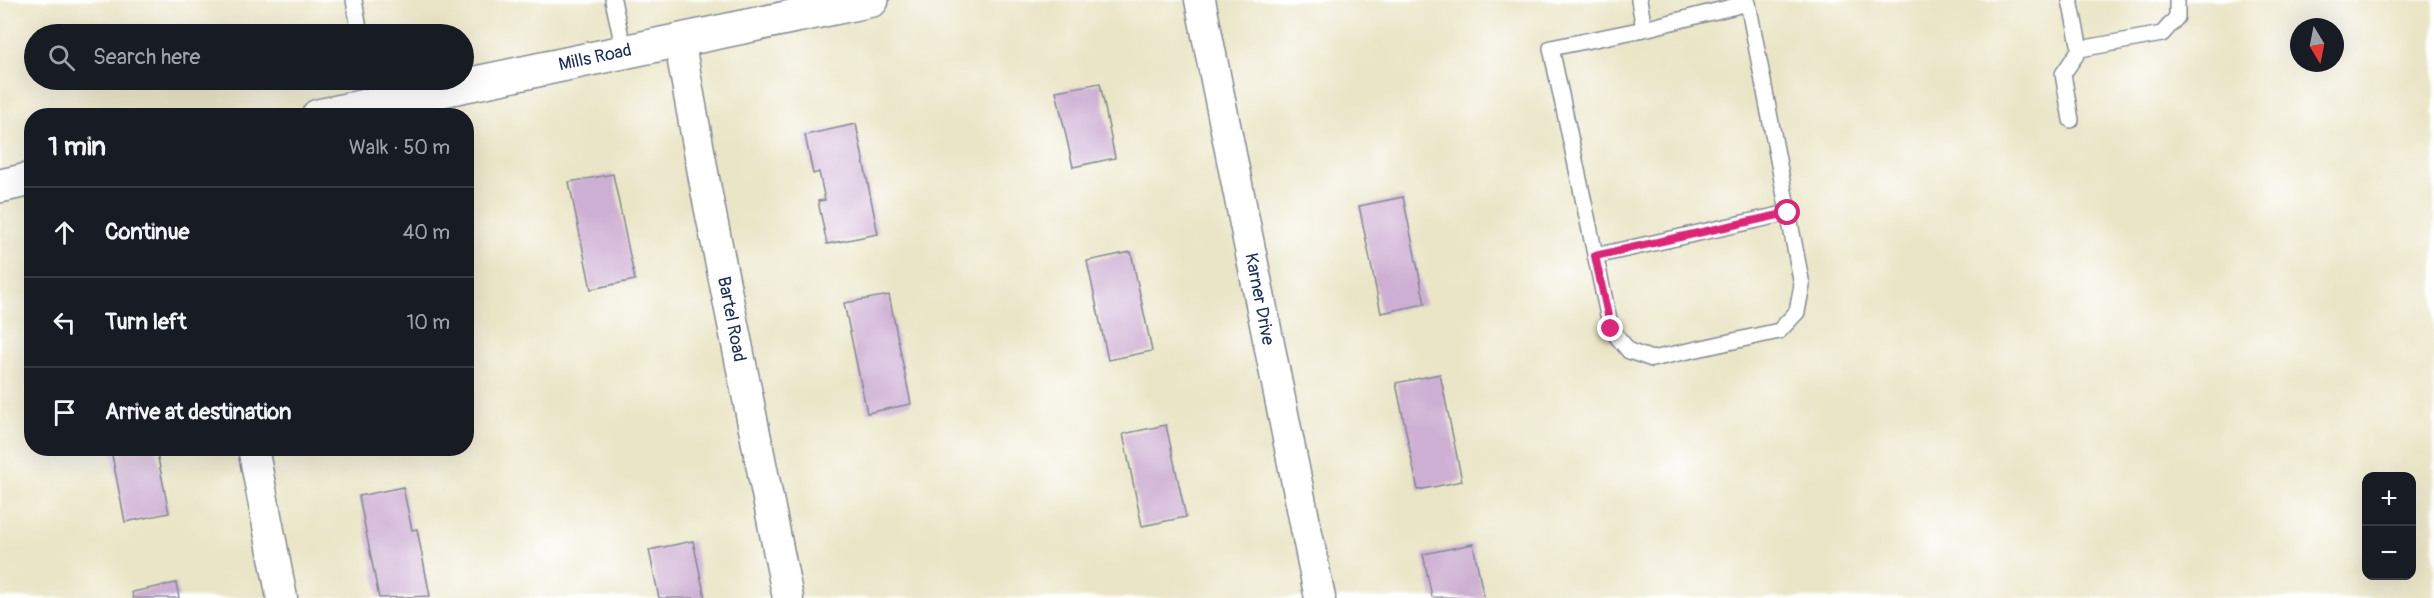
<!DOCTYPE html>
<html lang="en">
<head>
<meta charset="utf-8">
<style>
	:root { --surface:#171b24; --page:#242831; --text:#f1f3f6; --muted:#9ea1a6; --line:#363941 }
	body { margin:0; font-family:Pangolin,sans-serif; background:var(--page); color:var(--text) }
	.controls { position:absolute; right:18px; bottom:18px; display:grid; overflow:hidden; border-radius:12px; box-shadow:0 6px 24px #0002 }
	.controls button { width:54px; height:54px; display:grid; place-items:center; padding:0; border:0; border-bottom:2px solid var(--line); background:var(--surface); color:var(--text); font:30px sans-serif }
	.compass { position:absolute; left:2290px; top:18px; width:54px; height:54px; border-radius:50%; background:var(--surface); box-shadow:0 6px 24px #0002; rotate:170deg }
	.stop { position:absolute; width:18px; height:18px; margin:-14px; border:4px solid #db2777; border-radius:50%; background:#fff }
	.stop.end { background:#db2777; border-color:#fff; box-shadow:0 2px 6px #0008 }
	.list { margin:0; padding:0; list-style:none }
	h2 { display:flex; justify-content:space-between; align-items:center; height:78px; margin:0; padding:0 24px; font-size:26px }
	h2 small { font-size:20px; font-weight:400; color:var(--muted) }
	.list li { display:grid; grid-template-columns:39px 1fr auto; gap:18px; align-items:center; box-sizing:border-box; height:90px; padding:0 24px; border-top:2px solid var(--line) }
	.list b { display:block; font-size:22px; white-space:nowrap }
	.list em { font-size:20px; font-style:normal; color:var(--muted) }
	.icon { flex:none; width:33px; height:33px; fill:none; stroke:currentColor; stroke-width:2; stroke-linecap:round; stroke-linejoin:round }
	.map { position:relative; flex:none; width:2434px; height:598px; overflow:hidden }
	.search { position:absolute; background:var(--surface); box-shadow:0 6px 24px #0002; left:24px; top:24px; width:450px; height:66px; display:flex; align-items:center; gap:15px; box-sizing:border-box; padding:0 21px; border-radius:33px; color:var(--muted); font-size:22px }
	.panel { position:absolute; background:var(--surface); box-shadow:0 6px 24px #0002; left:24px; top:108px; width:450px; height:348px; border-radius:24px }
	.map>svg:first-child { display:block }
	.building { fill:#cdafd3 }
	.lines { fill:none; stroke-linecap:round; stroke-linejoin:round }
	.service-casing { stroke:#828a92; stroke-width:18 }
	.minor-casing { stroke:#828a92; stroke-width:33 }
	.tertiary-casing { stroke:#828a92; stroke-width:36 }
	.service { stroke:#fff; stroke-width:15 }
	.minor { stroke:#fff; stroke-width:30 }
	.tertiary { stroke:#fff; stroke-width:33 }
	.route { stroke:#db2777; stroke-width:8 }
	.labels { text-anchor:middle; stroke-width:6; stroke-linejoin:round; paint-order:stroke }
	.street-label { font-size:18px; fill:#1b2f5e; stroke:#fff }
</style>
</head>
<body>
<div class="map">
<svg width="2434" height="598" viewBox="0 0 2434 598">
	<rect width="100%" height="100%" fill="#fff"/>
	<filter id="ink" filterUnits="userSpaceOnUse"><feTurbulence type="fractalNoise" baseFrequency=".0167" numOctaves="2"/><feDisplacementMap in="SourceGraphic" scale="12" xChannelSelector="R" yChannelSelector="G"/><feConvolveMatrix kernelMatrix="1 2 1 2 8 2 1 2 1" color-interpolation-filters="sRGB"/></filter>
	<filter id="wash" filterUnits="userSpaceOnUse"><feTurbulence type="fractalNoise" baseFrequency=".008" numOctaves="4" result="noise"/><feDisplacementMap in="SourceGraphic" scale="24" xChannelSelector="R" yChannelSelector="G"/><feGaussianBlur stdDeviation="1.35" result="paint"/><feColorMatrix in="noise" values="0 0 0 0 0 0 0 0 0 0 0 0 0 0 0 0 0 1.4 0 .05"/><feComposite in="paint" operator="in"/></filter>
	<g filter="url(#wash)">
		<rect width="100%" height="100%" fill="#eae5c6"/>
		<g id="blocks">
			<path class="building" d="M 1100,83 L 1115,158 L 1073,167 L 1056,91 Z
				M 856,124 L 878,234 L 827,244 L 818,201 L 825,200 L 819,172 L 813,174 L 805,135 Z
				M 613,174 L 635,280 L 591,289 L 569,182 Z
				M 1403,197 L 1425,304 L 1381,313 L 1359,206 Z
				M 1131,252 L 1152,351 L 1108,360 L 1087,261 Z
				M 889,295 L 911,404 L 867,413 L 844,303 Z
				M 1440,374 L 1462,481 L 1418,490 L 1396,383 Z
				M 1166,425 L 1186,517 L 1142,526 L 1123,434 Z
				M 156,448 L 169,513 L 125,522 L 111,450 Z
				M 403,487 L 412,530 L 417,529 L 430,596 L 379,598 L 359,496 Z
				M 693,541 L 705,598 L 659,598 L 649,550 Z
				M 1473,544 L 1484,598 L 1432,597 L 1423,554 Z
				M 176,583 L 179,598 L 133,598 L 132,592 Z"/>
		</g>
	</g>
	<g filter="url(#ink)">
		<use href="#blocks" fill-opacity="0" stroke="#828a92" stroke-width="1.5"/>
		<g class="lines">
			<defs>
				<path id="service" d="M 354,0 L 360,34
					M 613,0 L 624,51
					M 1639,0 L 1644,29 L 1551,48 L 1611,329 L 1629,351 L 1652,359 L 1779,331 L 1797,312 L 1802,285 L 1748,3 L 1644,29
					M 2070,0 L 2080,49 L 2063,74 L 2071,120
					M 2080,49 L 2162,34 L 2177,17 L 2177,0
					M 372,80 L 379,102
					M 1595,256 L 1788,213"/>
				<path id="minor" d="M 1200,0 L 1320,598
					M 679,39 L 707,195 L 788,598
					M 253,448 L 282,598"/>
				<path id="tertiary" d="M 318,116 L 872,0
					M 0,186 L 32,179"/>
			</defs>
			<use href="#service" class="service-casing"/>
			<use href="#minor" class="minor-casing"/>
			<use href="#tertiary" class="tertiary-casing"/>
			<use href="#service" class="service"/>
			<use href="#minor" class="minor"/>
			<use href="#tertiary" class="tertiary"/>
		</g>
	</g>
	<g class="lines" filter="url(#ink)">
		<path class="route" d="M 1611,329 L 1595,256 L 1788,213"/>
	</g>
	<g class="labels">
		<g class="street-label">
			<text transform="translate(595 57) rotate(-12)" y="6">Mills Road</text>
			<text transform="translate(1260 299) rotate(79)" y="6">Karner Drive</text>
			<text transform="translate(732 319) rotate(79)" y="6">Bartel Road</text>
		</g>
	</g>
</svg>
<div class="controls">
<button>+</button>
<button>−</button>
</div>
<svg class="compass" viewBox="-18 -18 36 36"><path d="M0-13l5 13h-10z" fill="#e53935"/><path d="M0 13l5-13h-10z" fill="#9ea1a6"/></svg>
<div class="stop" style="left:1788px;top:213px"></div>
<div class="stop end" style="left:1611px;top:329px"></div>
<div class="search"><svg class="icon" aria-label="search" viewBox="0 0 24 24"><circle cx="10" cy="10" r="6"/><path d="M15 15l6 6"/></svg>Search here</div>
<section class="panel">
<h2>1 min<small>Walk · 50 m</small></h2>
<ul class="list">
<li><svg class="icon" aria-label="ahead" viewBox="0 0 24 24"><path d="M12 20V5M6 11l6-6 6 6"/></svg><div><b>Continue</b></div><em>40 m</em></li>
<li><svg class="icon" aria-label="left" viewBox="0 0 24 24"><path d="M17 20v-9H6M10 6l-5 5 5 5"/></svg><div><b>Turn left</b></div><em>10 m</em></li>
<li><svg class="icon" aria-label="arrive" viewBox="0 0 24 24"><path d="M6 21V4h12l-3 4 3 4H6"/></svg><div><b>Arrive at destination</b></div></li>
</ul>
</section>
</div>
</body>
</html>
